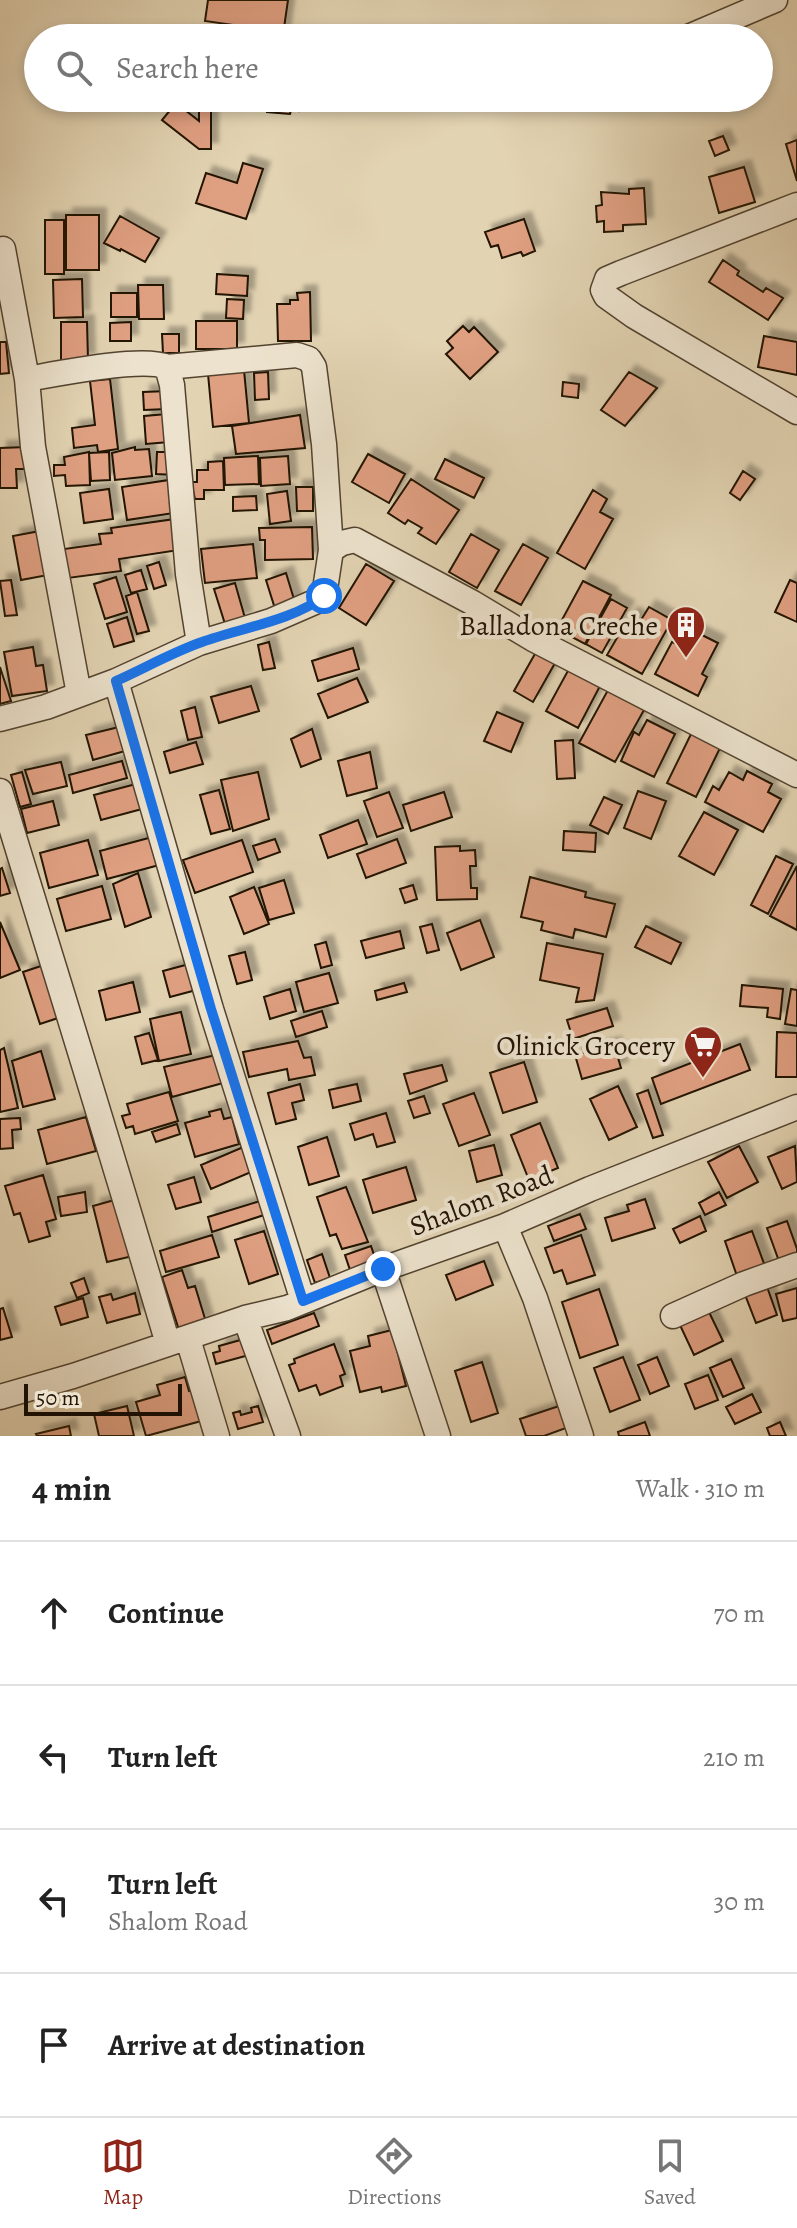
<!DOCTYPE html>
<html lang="en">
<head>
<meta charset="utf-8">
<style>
	:root { --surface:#fff; --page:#f6f6f6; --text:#222; --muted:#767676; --line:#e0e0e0; --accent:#8f2418 }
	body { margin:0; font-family:Alegreya,serif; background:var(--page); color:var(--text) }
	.scale { position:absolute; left:24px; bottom:20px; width:158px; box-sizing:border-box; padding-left:8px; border:4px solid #221305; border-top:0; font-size:22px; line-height:28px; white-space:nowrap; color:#221305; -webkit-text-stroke:6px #ece2cd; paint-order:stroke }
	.stop { position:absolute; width:24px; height:24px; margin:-18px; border:6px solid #1a73e8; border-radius:50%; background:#fff }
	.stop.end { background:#1a73e8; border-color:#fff; box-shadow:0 2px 8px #0008 }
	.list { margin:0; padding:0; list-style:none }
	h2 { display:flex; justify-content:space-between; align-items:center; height:104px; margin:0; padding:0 32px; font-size:34px }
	h2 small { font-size:26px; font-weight:400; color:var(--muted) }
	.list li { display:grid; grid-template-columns:52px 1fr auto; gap:24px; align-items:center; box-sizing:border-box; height:144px; padding:0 32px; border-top:2px solid var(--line) }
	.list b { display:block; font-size:30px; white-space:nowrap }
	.list p { margin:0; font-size:26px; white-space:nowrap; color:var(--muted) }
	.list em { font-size:26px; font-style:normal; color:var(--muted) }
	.icon { flex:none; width:44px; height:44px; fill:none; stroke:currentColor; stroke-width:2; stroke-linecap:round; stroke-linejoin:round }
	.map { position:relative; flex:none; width:797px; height:1436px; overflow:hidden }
	.search { position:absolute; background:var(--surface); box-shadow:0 4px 12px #0003; left:24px; right:24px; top:24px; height:88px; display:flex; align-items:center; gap:20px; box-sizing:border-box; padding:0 28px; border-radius:44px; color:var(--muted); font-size:30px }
	.sheet { height:680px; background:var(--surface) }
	nav { display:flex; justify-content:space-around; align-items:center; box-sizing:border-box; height:112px; border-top:2px solid var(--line); background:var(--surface); font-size:22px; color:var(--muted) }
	nav a { display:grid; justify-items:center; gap:4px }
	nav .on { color:var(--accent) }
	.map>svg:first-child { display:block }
	.building { fill:#df9f81; stroke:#221305; stroke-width:2; filter:url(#shadow) }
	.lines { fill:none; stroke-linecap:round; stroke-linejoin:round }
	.street-casing { stroke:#524330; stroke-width:27 }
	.street { stroke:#ece2cd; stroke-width:24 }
	.route { stroke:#1a73e8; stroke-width:10 }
	.labels { text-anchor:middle; stroke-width:8; stroke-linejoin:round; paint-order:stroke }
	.poi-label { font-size:28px; fill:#221305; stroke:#ece2cd; text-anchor:end }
	.street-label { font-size:28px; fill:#221305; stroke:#ece2cd }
</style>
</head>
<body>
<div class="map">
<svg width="797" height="1436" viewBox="0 0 797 1436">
	<defs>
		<filter id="shadow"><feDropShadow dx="7" dy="-7" stdDeviation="2" flood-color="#0004"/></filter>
	</defs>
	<rect width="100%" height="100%" fill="#e2d3b2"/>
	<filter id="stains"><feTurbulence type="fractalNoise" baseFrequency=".0025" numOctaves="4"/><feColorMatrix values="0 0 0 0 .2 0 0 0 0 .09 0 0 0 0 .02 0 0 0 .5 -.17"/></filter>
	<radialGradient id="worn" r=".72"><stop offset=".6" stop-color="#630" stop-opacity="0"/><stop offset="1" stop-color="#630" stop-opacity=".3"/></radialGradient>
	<path class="building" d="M 208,0 L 288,0 L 283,35 L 267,33 L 268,30 L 205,21 Z
		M 199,98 L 261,98 L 261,110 L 211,110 L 211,149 L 199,149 L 162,120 L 176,103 L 199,121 Z
		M 268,98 L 299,98 L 299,111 L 291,110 L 290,114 L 267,112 Z
		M 723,136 L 729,150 L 715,156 L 709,141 Z
		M 797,140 L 797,181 L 786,144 Z
		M 243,163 L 263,169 L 246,219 L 196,203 L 206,173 L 237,183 Z
		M 744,167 L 755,202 L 719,213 L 709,177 Z
		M 644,188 L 646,224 L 623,225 L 623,231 L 604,232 L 604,221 L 597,222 L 596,206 L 602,205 L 601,192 L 629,194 L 629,189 Z
		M 66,215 L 99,215 L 99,270 L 66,270 Z
		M 120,216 L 159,238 L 145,262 L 121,249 L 120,251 L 104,243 Z
		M 524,219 L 535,251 L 523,256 L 521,252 L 502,258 L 498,245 L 491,247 L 485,232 Z
		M 45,220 L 64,220 L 64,274 L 45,274 Z
		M 723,260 L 739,271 L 737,275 L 763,292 L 766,288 L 783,298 L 768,320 L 709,282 Z
		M 217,274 L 248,276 L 247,296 L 216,294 Z
		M 82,279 L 83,317 L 54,318 L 53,280 Z
		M 138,285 L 163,285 L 164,319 L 139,319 Z
		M 310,292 L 311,341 L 278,341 L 277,304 L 290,304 L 290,300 L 298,300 L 297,293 Z
		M 111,293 L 137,293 L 137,317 L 111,317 Z
		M 227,299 L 244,300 L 243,319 L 226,318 Z
		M 196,321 L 237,321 L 237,349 L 196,349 Z
		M 61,322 L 87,322 L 88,360 L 61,360 Z
		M 131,322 L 131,341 L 110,341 L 110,323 Z
		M 463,326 L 469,332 L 474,327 L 498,352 L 470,379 L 446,354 L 453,348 L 447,341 Z
		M 162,334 L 179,334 L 179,353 L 163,353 Z
		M 764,336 L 797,342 L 797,375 L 758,367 Z
		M 0,342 L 6,342 L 9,373 L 0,374 Z
		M 244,370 L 249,423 L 213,427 L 208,374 Z
		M 268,372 L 269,399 L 255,400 L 254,373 Z
		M 629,372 L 657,388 L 625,426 L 601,410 Z
		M 110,379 L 118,449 L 98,452 L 97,445 L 74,448 L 72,428 L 95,425 L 90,381 Z
		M 563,382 L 579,384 L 578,398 L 562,396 Z
		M 168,391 L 168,409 L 144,410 L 143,392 Z
		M 167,414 L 169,442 L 146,444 L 144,416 Z
		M 300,415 L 305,448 L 236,454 L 232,426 Z
		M 27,447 L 28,469 L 16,469 L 17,488 L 0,488 L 0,448 Z
		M 135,447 L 135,450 L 149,449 L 152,476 L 115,480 L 112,453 Z
		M 89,452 L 90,485 L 66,486 L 65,475 L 54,476 L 54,465 L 65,465 L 64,457 Z
		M 109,452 L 110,480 L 91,481 L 89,453 Z
		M 157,452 L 176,452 L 175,475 L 156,474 Z
		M 368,454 L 405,474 L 389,503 L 352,482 Z
		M 258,456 L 259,484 L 225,485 L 224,458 Z
		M 288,456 L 290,484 L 261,486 L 260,458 Z
		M 445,459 L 484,478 L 474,498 L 435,479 Z
		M 223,461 L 224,490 L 204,490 L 204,499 L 195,499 L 191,482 L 197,482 L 197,470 L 208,470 L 208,462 Z
		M 743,471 L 755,479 L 740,500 L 730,493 Z
		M 411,479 L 459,510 L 436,544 L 418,533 L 422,528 L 408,520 L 405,524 L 388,513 Z
		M 169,480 L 174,513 L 127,520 L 122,487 Z
		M 296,487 L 313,487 L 313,511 L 297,511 Z
		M 109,489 L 113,519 L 84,523 L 80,493 Z
		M 593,490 L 607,499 L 600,512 L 613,519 L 585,569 L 557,553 Z
		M 287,491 L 291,521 L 270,524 L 267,494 Z
		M 256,496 L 257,510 L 233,511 L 233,497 Z
		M 175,519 L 179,550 L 119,559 L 121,571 L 68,578 L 64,549 L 101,544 L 99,534 L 112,533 L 111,528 Z
		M 312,527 L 313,559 L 265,560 L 265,540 L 260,540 L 259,528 Z
		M 40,531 L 48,575 L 21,580 L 13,536 Z
		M 471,534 L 499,550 L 477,588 L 449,572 Z
		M 253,544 L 257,578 L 205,583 L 201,549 Z
		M 523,544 L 548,558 L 521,605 L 495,591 Z
		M 159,562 L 166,585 L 154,589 L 147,566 Z
		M 366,564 L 394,581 L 366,625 L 339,608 Z
		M 141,570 L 147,589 L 131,593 L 125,575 Z
		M 286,573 L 297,609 L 277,615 L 266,580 Z
		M 116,577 L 127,612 L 105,619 L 94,584 Z
		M 11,580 L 17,615 L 5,616 L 0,581 Z
		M 790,580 L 797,583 L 797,622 L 775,612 Z
		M 583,581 L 611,595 L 585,644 L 557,629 Z
		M 235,583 L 245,618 L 225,624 L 214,589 Z
		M 137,592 L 149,631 L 137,634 L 126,596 Z
		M 611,599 L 627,608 L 602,653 L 586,644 Z
		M 649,607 L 672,620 L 642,674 L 607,655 L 631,614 L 641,620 Z
		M 127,617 L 134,641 L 114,647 L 107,624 Z
		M 686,627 L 718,643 L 702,674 L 707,677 L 698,696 L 655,674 L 672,642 L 677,644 Z
		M 269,642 L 275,668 L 263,670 L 258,645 Z
		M 33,647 L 36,666 L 43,665 L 47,691 L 12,696 L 4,652 Z
		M 353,648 L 359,669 L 318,681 L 312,661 Z
		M 536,652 L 555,663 L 533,702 L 514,691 Z
		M 0,667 L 11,701 L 0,704 Z
		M 570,667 L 601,684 L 578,728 L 546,711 Z
		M 357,678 L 368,702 L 328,718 L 318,694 Z
		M 251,686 L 259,711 L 219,723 L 211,697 Z
		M 608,690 L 644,710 L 615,762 L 579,743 Z
		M 195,707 L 202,737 L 188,740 L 181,711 Z
		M 497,712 L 523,723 L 511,752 L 484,741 Z
		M 647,720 L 675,734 L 654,777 L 621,761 L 634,732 L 639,735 Z
		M 119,727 L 125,751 L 93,760 L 86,735 Z
		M 312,729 L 321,759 L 301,767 L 291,739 Z
		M 692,732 L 721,746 L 696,797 L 667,783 Z
		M 573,740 L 575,778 L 557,779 L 555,741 Z
		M 196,742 L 203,764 L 170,773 L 164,752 Z
		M 370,752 L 377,788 L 347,796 L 338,761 Z
		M 122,761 L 127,778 L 73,793 L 69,775 Z
		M 61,762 L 67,786 L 33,794 L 25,770 Z
		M 747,771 L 772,784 L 768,792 L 781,799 L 763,832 L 705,802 L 713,786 L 719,790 L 729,772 L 743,780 Z
		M 22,772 L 31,804 L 20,807 L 11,775 Z
		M 258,772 L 269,819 L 233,831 L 221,780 Z
		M 136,784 L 142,809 L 101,820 L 94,795 Z
		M 219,790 L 230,829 L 211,834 L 200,795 Z
		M 638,791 L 666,801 L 651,839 L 624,828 Z
		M 389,792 L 403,828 L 377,837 L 364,801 Z
		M 444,792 L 452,817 L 411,831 L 403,805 Z
		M 604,797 L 622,805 L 608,834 L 590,825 Z
		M 53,801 L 59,825 L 27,833 L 21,809 Z
		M 704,812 L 738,830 L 714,875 L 679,856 Z
		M 358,820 L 367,844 L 328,858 L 320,835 Z
		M 564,831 L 596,833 L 595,852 L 563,850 Z
		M 156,836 L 163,864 L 107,879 L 100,851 Z
		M 275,839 L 280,852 L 258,860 L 253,846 Z
		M 397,839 L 406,863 L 366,878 L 357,854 Z
		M 88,840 L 98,875 L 49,888 L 40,853 Z
		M 242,840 L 253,872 L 195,893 L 183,860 Z
		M 460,846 L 460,851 L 475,850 L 476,866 L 470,866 L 471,888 L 477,888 L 477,899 L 437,900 L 435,847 Z
		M 776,856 L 793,864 L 768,914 L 751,905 Z
		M 797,866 L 797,930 L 770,916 Z
		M 2,868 L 10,893 L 0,896 L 0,869 Z
		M 138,873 L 151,917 L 125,927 L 113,884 Z
		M 530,877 L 586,892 L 585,897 L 615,904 L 606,937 L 575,929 L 573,938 L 541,930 L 543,922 L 521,917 Z
		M 284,880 L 294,913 L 269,920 L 259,888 Z
		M 413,885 L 417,899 L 405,903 L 400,889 Z
		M 102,886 L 111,919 L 66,931 L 57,899 Z
		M 254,887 L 269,924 L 244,934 L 230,897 Z
		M 480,920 L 494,957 L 461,970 L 447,933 Z
		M 0,922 L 20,970 L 0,978 Z
		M 432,924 L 439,950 L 427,953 L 420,927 Z
		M 646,926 L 681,943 L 671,964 L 635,947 Z
		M 400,931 L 404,948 L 366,958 L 361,941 Z
		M 326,942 L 332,965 L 321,968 L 315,945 Z
		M 547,943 L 603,954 L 594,1000 L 576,1002 L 579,988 L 540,980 Z
		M 245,952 L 252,980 L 237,984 L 229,956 Z
		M 193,963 L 200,989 L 170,997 L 163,971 Z
		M 47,964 L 64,1016 L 40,1024 L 23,972 Z
		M 329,973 L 338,1003 L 304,1012 L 296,982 Z
		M 133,982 L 140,1012 L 106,1020 L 99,991 Z
		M 404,983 L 407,992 L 377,1000 L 375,991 Z
		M 742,985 L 783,989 L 780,1019 L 767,1017 L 768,1008 L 740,1006 Z
		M 290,989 L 296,1011 L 270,1019 L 264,997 Z
		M 791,989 L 797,990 L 797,1026 L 785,1024 Z
		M 607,1008 L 613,1026 L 573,1039 L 567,1020 Z
		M 322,1011 L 327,1027 L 296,1037 L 291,1021 Z
		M 181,1012 L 191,1054 L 159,1061 L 150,1019 Z
		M 777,1032 L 797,1033 L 797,1077 L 776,1077 Z
		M 149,1033 L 158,1060 L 142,1064 L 135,1037 Z
		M 298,1041 L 304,1058 L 311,1057 L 315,1075 L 289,1080 L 287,1069 L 249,1077 L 243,1052 Z
		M 614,1044 L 621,1068 L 582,1079 L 575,1055 Z
		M 740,1044 L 750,1070 L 661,1104 L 652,1078 Z
		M 4,1048 L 18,1108 L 0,1112 L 0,1050 Z
		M 41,1051 L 55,1099 L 23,1107 L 12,1061 Z
		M 216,1055 L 223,1083 L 172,1097 L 164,1067 Z
		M 524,1062 L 537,1102 L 503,1113 L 490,1073 Z
		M 442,1065 L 447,1081 L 410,1094 L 404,1074 Z
		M 300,1084 L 304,1100 L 292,1103 L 296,1119 L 276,1124 L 268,1093 Z
		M 357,1084 L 361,1101 L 333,1108 L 329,1090 Z
		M 618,1086 L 637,1127 L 609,1140 L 590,1099 Z
		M 648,1090 L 663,1135 L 653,1138 L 637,1094 Z
		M 169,1092 L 178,1121 L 135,1134 L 133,1126 L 126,1128 L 122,1116 L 130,1114 L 127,1104 Z
		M 474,1093 L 490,1135 L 459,1146 L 443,1104 Z
		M 424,1096 L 430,1113 L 414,1118 L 408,1101 Z
		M 221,1109 L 224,1119 L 232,1117 L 239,1144 L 195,1157 L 185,1123 L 210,1116 L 209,1112 Z
		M 386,1113 L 395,1142 L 377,1147 L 373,1134 L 355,1140 L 350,1124 Z
		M 86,1117 L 96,1151 L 47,1164 L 38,1130 Z
		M 20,1118 L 21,1129 L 12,1130 L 13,1148 L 0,1149 L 0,1119 Z
		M 540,1123 L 558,1168 L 529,1180 L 511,1135 Z
		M 177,1124 L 180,1134 L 156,1142 L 152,1132 Z
		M 327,1137 L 339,1176 L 309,1185 L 298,1147 Z
		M 248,1145 L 258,1169 L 211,1189 L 201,1165 Z
		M 494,1145 L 502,1175 L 477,1182 L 469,1151 Z
		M 739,1146 L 758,1182 L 727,1198 L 708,1162 Z
		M 795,1146 L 797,1182 L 782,1189 L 768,1157 Z
		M 406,1167 L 416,1200 L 373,1213 L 363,1180 Z
		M 43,1175 L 56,1219 L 46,1222 L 50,1236 L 29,1242 L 20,1213 L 14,1215 L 5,1186 Z
		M 194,1177 L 201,1202 L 176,1209 L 168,1185 Z
		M 346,1187 L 368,1242 L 342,1249 L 336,1234 L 330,1236 L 317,1197 Z
		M 85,1192 L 87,1212 L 61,1216 L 58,1197 Z
		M 719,1192 L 726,1205 L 705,1215 L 699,1203 Z
		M 118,1199 L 133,1256 L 107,1262 L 93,1206 Z
		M 645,1199 L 655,1228 L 612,1241 L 605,1218 L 629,1211 L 627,1205 Z
		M 260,1201 L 264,1215 L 212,1232 L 208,1217 Z
		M 580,1214 L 586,1229 L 554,1241 L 548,1226 Z
		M 700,1216 L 706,1231 L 680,1243 L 673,1229 Z
		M 787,1221 L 797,1249 L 797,1257 L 780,1264 L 767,1228 Z
		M 264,1231 L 278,1274 L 249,1284 L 235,1240 Z
		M 752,1231 L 766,1269 L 738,1279 L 725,1241 Z
		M 212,1235 L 219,1257 L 166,1272 L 160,1251 Z
		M 581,1235 L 595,1275 L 567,1284 L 562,1270 L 554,1273 L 545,1248 Z
		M 371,1246 L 376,1261 L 350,1270 L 345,1255 Z
		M 322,1254 L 330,1278 L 315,1283 L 307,1260 Z
		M 484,1261 L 493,1285 L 456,1300 L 446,1275 Z
		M 182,1270 L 188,1288 L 195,1286 L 206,1322 L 179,1330 L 162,1277 Z
		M 84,1278 L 89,1293 L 77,1298 L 71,1283 Z
		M 766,1284 L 777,1315 L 756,1323 L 744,1292 Z
		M 797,1288 L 797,1318 L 783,1321 L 776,1294 Z
		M 599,1289 L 618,1345 L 580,1358 L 562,1302 Z
		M 135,1293 L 140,1314 L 107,1323 L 99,1297 L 111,1294 L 113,1300 Z
		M 83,1298 L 88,1317 L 61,1325 L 55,1307 Z
		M 3,1308 L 12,1337 L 0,1340 L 0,1309 Z
		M 708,1310 L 723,1341 L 694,1355 L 679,1323 Z
		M 314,1313 L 319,1326 L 272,1344 L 267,1330 Z
		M 392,1330 L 406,1386 L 382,1392 L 381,1387 L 360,1392 L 350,1351 L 370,1346 L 368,1336 Z
		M 244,1339 L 249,1355 L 216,1364 L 213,1353 L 220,1351 L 219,1346 Z
		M 334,1344 L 345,1374 L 340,1376 L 343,1386 L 320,1395 L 316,1385 L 299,1391 L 289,1365 L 295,1363 L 294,1359 Z
		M 623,1357 L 640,1400 L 610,1412 L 594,1368 Z
		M 657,1357 L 669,1386 L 650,1394 L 638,1365 Z
		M 731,1359 L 744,1388 L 723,1397 L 710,1368 Z
		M 482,1362 L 498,1413 L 471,1422 L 455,1371 Z
		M 708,1375 L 718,1400 L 695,1409 L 685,1384 Z
		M 185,1377 L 189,1391 L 196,1389 L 205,1420 L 146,1436 L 136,1402 L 160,1395 L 157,1385 Z
		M 752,1394 L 761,1412 L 735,1424 L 726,1407 Z
		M 127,1406 L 134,1436 L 99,1436 L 94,1414 Z
		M 258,1406 L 263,1422 L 238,1429 L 233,1413 L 240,1411 L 241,1415 L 252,1412 L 251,1408 Z
		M 559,1406 L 566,1428 L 544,1436 L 526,1436 L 520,1419 Z
		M 645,1422 L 650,1436 L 619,1436 L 618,1432 Z
		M 780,1422 L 786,1436 L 770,1436 L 767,1428 Z
		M 69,1426 L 71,1436 L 37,1436 L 36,1434 Z"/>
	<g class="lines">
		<defs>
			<path id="street" d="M 686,38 L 775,0
				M 797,205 L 621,273 L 607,279 L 603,290 L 606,296 L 634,316 L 797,412
				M 3,249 L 27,379 L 33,447 L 79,694
				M 167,367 L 297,355 L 309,359 L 314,367 L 324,444 L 331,550
				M 27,379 C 56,374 143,356 167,367 L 172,385 L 188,574 L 199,643
				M 116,681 L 211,1009 L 303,1301
				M 0,719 L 46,707 L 116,681 L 199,643 L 271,621 L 317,601 L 324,596 L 331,550 L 342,543 L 355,540 L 473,603 L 533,639 L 797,775
				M 0,791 C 56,975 114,1159 168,1344
				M 505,1226 L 535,1298 L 581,1436
				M 383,1269 L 438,1436
				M 673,1316 L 744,1284 L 797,1265
				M 245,1318 L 288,1436
				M 188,1339 L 217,1436
				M 0,1397 L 73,1376 L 245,1318 L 287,1308 L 383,1269 L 505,1226 L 590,1189 L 797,1107"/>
		</defs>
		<use href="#street" class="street-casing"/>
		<use href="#street" class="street"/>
	</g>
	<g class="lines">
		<path class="route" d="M 324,596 C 295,620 237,629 202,642 C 173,652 145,668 116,681 L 211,1009 L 303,1301 L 383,1269"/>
	</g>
	<defs>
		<symbol id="building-pin" viewBox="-11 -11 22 30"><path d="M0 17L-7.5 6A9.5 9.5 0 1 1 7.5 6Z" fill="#8f2418" stroke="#ece2cd"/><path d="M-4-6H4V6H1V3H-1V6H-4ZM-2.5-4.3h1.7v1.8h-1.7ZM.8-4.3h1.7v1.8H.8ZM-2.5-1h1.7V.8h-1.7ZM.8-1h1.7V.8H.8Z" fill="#fff"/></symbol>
		<symbol id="supermarket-pin" viewBox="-11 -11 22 30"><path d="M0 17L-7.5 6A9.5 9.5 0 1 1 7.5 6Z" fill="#8f2418" stroke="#ece2cd"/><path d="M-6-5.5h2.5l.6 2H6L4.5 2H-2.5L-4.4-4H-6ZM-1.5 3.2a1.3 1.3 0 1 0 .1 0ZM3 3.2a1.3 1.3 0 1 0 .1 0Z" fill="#fff"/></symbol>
	</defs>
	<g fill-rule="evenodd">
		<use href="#building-pin" x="664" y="603" width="44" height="60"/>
		<use href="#supermarket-pin" x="681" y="1023" width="44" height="60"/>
	</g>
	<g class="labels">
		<g class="poi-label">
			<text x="658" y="635">Balladona Creche</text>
			<text x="675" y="1055">Olinick Grocery</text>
		</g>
		<g class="street-label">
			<text transform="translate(481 1200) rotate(-21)" y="10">Shalom Road</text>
		</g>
	</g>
	<rect width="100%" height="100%" filter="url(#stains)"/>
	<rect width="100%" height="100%" fill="url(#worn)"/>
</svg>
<div class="scale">50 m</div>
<div class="stop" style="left:324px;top:596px"></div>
<div class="stop end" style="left:383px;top:1269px"></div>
<div class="search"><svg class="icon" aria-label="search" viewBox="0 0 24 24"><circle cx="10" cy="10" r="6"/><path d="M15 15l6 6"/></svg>Search here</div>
</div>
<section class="sheet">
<h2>4 min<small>Walk · 310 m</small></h2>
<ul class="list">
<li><svg class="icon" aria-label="ahead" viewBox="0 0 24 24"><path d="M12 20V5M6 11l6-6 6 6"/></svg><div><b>Continue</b></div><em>70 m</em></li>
<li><svg class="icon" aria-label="left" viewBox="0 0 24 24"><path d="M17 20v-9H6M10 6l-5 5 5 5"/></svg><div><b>Turn left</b></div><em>210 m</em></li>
<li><svg class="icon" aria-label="left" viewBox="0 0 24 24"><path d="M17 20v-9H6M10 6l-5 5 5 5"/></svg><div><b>Turn left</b><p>Shalom Road</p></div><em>30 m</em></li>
<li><svg class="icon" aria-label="arrive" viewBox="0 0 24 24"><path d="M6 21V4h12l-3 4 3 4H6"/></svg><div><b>Arrive at destination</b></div></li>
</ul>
</section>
<nav>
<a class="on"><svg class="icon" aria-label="map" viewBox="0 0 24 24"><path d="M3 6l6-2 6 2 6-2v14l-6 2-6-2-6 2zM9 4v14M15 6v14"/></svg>Map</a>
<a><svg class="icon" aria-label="directions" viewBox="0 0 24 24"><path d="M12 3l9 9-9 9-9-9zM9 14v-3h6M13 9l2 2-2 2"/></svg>Directions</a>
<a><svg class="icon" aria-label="saved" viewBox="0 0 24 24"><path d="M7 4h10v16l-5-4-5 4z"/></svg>Saved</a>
</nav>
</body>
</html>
